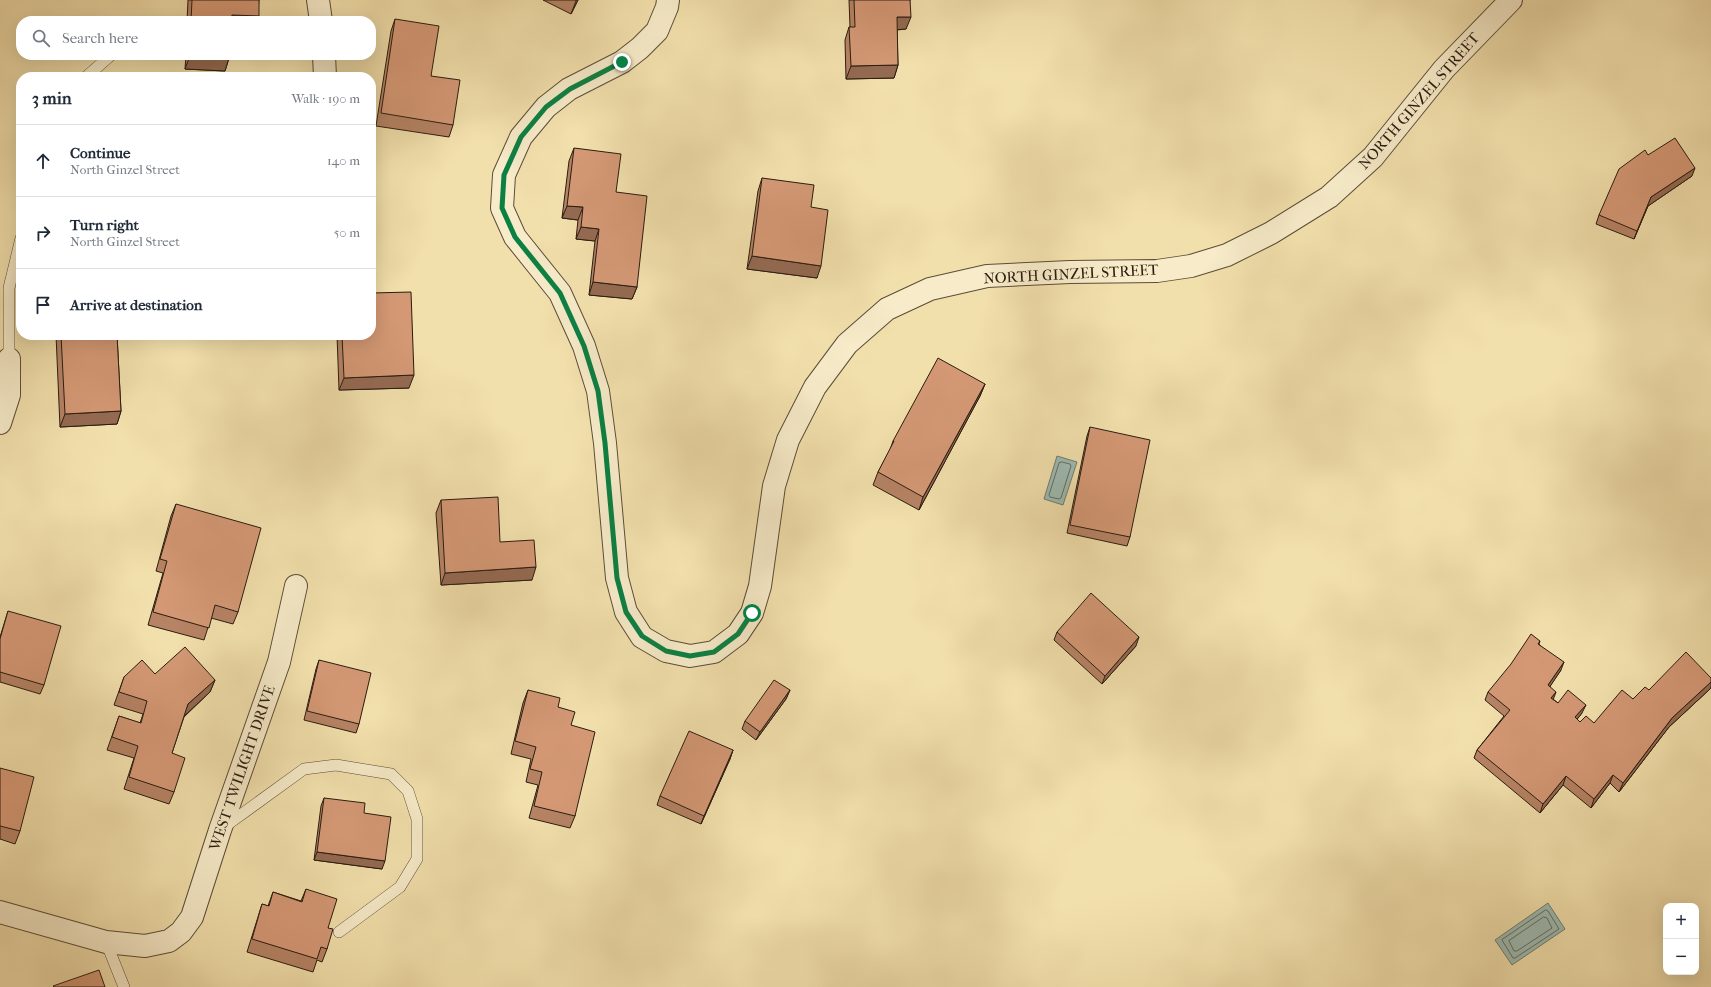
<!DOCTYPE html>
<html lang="en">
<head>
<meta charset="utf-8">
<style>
	:root { --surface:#fff; --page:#f6f6f7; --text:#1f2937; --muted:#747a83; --line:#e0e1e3 }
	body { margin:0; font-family:"IM FELL French Canon",serif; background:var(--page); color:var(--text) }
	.controls { position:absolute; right:12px; bottom:12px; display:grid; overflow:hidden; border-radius:8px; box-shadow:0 4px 16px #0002 }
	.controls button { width:36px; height:36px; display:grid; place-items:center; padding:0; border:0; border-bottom:1px solid var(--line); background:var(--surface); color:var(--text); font:20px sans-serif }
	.stop { position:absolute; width:12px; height:12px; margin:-9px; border:3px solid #0b8043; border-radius:50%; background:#fff }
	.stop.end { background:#0b8043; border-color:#fff; box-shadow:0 1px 4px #0008 }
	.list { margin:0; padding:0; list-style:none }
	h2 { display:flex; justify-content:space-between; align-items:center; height:52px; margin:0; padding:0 16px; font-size:17px }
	h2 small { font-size:13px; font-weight:400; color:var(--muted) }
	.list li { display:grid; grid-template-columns:26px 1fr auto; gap:12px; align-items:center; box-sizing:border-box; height:72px; padding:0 16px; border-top:1px solid var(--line) }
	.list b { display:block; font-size:15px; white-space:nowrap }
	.list p { margin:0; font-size:13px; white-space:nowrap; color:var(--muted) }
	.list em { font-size:13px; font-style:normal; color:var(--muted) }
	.icon { flex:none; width:22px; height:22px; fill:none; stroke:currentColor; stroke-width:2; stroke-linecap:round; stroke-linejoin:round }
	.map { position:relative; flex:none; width:1711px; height:987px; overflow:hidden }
	.search { position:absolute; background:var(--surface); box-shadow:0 4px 16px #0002; left:16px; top:16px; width:360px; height:44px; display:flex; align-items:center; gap:10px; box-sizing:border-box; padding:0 14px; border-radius:16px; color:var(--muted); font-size:15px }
	.panel { position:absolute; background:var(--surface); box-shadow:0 4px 16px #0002; left:16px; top:72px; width:360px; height:268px; border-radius:16px }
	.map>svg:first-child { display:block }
	.water { fill:#9dbbb2; stroke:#6f7b71 }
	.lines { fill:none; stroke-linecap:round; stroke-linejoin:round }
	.shore { stroke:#636c61; stroke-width:1 }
	.service-casing { stroke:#5b4d37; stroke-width:12 }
	.minor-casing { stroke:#5b4d37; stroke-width:24 }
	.service { stroke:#f7ebc9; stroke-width:11 }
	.minor { stroke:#f7ebc9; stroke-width:22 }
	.wall { fill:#b68365; stroke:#291c10 }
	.shaded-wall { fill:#946a52; stroke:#291c10 }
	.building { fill:#d49875; stroke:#291c10 }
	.route { stroke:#0b8043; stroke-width:5 }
	.labels { text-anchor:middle; stroke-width:3; stroke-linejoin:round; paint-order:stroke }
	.street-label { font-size:15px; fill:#291c10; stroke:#f7ebc9 }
</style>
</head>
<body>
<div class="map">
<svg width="1711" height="987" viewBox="0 0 1711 987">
	<rect width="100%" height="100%" fill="#f2e0ac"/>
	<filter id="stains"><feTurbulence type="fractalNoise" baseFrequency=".005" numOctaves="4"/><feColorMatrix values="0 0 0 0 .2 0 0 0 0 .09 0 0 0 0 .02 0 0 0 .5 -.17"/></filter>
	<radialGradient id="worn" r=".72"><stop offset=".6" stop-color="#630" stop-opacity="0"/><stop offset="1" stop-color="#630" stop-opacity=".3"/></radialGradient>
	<path class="water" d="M 1057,456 L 1077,462 L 1063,505 L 1044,499 Z
		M 1548,903 L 1565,929 L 1512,965 L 1495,940 Z"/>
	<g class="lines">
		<path class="shore" d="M 1062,462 L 1070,464 L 1071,466 L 1061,498 L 1059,499 L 1050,497 L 1049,495 L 1059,463 Z
			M 1546,910 L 1548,911 L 1559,929 L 1515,958 L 1513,958 L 1502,940 Z
			M 1544,917 L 1547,918 L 1552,928 L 1517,951 L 1514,951 L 1509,941 Z"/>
		<defs>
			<path id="service" d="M 86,77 L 111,55
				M 9,359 L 9,288 L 21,238
				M 224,827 L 304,769 L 336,765 L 391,774 L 408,791 L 417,819 L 417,859 L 400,887 L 339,932
				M 106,942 L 124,987"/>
			<path id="minor" d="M 318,0 L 321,21
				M 668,0 L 667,7 L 657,31 L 640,48 L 622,62 L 569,89 L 546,107 L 521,137 L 504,175 L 502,208 L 515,237 L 560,293 L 584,346 L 598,391 L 605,443 L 617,578 L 626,612 L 642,637 L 666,651 L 690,656 L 714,652 L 738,634 L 752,613 L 760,586 L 774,486 L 788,440 L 815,387 L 847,344 L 887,309 L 930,289 L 987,276 L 1070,272 L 1157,271 L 1191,266 L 1227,255 L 1271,233 L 1329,197 L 1373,157 L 1444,69 L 1511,0
				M 324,55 L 325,77
				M 0,423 L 9,395 L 9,359
				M 0,912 L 106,942 L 145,946 L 169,941 L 181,932 L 192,917 L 220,830 L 279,662 L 296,586"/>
		</defs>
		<use href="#service" class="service-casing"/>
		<use href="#minor" class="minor-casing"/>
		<use href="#service" class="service"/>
		<use href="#minor" class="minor"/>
	</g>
	<path class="wall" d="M 188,0 L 259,0 L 257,21 L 187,21 Z
		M 543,0 L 578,0 L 571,14 Z
		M 849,0 L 910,0 L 906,29 L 897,30 L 898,65 L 894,78 L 846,79 L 845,40 L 849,27 L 850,27 Z
		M 395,19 L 431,76 L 453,125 L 449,137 L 376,126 L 391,31 Z
		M 186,55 L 229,55 L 229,58 L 225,71 L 185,69 Z
		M 574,148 L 616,192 L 637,287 L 632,299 L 589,295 L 595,241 L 576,239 L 578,220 L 562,218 L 569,161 Z
		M 1648,155 L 1692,176 L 1648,206 L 1634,239 L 1596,224 L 1599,215 Z
		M 762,178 L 811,207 L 817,278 L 747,269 L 758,191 Z
		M 56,335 L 117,335 L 121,411 L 117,424 L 60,427 Z
		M 337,335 L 371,335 L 409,388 L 339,390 Z
		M 985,384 L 980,396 L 919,510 L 873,485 L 878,472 L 890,450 L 893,441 Z
		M 1090,427 L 1130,537 L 1127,546 L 1067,533 L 1087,436 Z
		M 441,500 L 500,542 L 532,580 L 441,585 L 436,513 Z
		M 176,504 L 238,612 L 233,624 L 211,618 L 204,640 L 148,625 L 163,573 L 156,571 L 171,516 Z
		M 8,611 L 44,685 L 40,694 L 0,682 L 0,637 Z
		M 1057,632 L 1136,646 L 1102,684 L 1054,640 Z
		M 1540,641 L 1539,644 L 1561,670 L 1550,686 L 1553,699 L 1558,703 L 1582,713 L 1577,719 L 1580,722 L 1594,723 L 1633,699 L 1649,690 L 1711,678 L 1711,687 L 1710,689 L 1669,727 L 1619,792 L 1610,783 L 1591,808 L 1563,785 L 1540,813 L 1474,758 L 1477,750 L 1504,716 L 1485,700 L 1488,692 Z
		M 319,660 L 359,724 L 356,733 L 304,720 L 316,669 Z
		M 155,674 L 215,680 L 210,692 L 184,717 L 172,753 L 174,792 L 169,804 L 124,789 L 134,758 L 107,750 L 119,716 L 140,723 L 143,714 L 114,705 L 124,677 Z
		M 528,690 L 558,707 L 571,725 L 575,816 L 570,828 L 529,818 L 538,785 L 526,782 L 531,759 L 511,754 L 523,703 Z
		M 790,690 L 786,699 L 756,740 L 742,729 L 745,721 Z
		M 733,750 L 730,759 L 701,824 L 657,805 L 660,796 Z
		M 0,768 L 20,831 L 15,844 L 0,839 Z
		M 324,798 L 364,813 L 382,869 L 314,860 L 321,806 Z
		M 306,889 L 328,928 L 327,949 L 322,962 L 317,960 L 313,972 L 247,952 L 258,917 L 262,904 L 268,906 L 273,892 L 301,901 Z"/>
	<path class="shaded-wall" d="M 576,0 L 578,0 L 571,14 L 576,1 Z
		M 232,15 L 259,16 L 257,21 L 230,21 Z
		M 897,17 L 911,17 L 906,29 L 892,30 Z
		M 190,56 L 229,58 L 225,71 L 185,69 Z
		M 898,65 L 894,78 L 846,79 L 851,66 Z
		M 1695,168 L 1692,176 L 1648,206 L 1634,239 L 1651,197 Z
		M 567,206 L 583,207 L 578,220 L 562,218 Z
		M 581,227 L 599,229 L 595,241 L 576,239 Z
		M 752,256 L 821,266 L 817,278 L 747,269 Z
		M 593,282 L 637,287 L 632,299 L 589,295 Z
		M 414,375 L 409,388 L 339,390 L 344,378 Z
		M 985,384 L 980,396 L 919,510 L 923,497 Z
		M 121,411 L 117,424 L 60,427 L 65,414 Z
		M 536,567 L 532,580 L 441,585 L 445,573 Z
		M 1139,637 L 1136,646 L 1102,684 L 1105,676 Z
		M 1564,662 L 1561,670 L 1545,694 L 1548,685 Z
		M 215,680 L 210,692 L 183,717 L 188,704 Z
		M 1711,682 L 1711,687 L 1710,689 L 1669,727 L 1619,792 L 1623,783 L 1672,718 Z
		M 790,690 L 786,699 L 756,740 L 760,732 Z
		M 1556,692 L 1553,700 L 1551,698 Z
		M 1586,705 L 1582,713 L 1572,726 L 1575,717 Z
		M 733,750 L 730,759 L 701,824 L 704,816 Z
		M 1613,775 L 1610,783 L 1591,808 L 1594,799 Z
		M 1566,776 L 1563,785 L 1540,813 L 1543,804 Z
		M 317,852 L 385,861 L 382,869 L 314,860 Z"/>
	<path class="building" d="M 192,0 L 259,0 L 259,16 L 232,15 L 231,21 L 191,21 Z
		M 854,0 L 910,0 L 911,17 L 897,17 L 898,65 L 851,66 L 849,27 L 855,27 Z
		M 395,19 L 439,26 L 431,76 L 460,80 L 453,125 L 381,113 Z
		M 190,55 L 229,55 L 229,58 L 190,56 Z
		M 1675,138 L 1695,168 L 1651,197 L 1637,231 L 1599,215 L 1619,169 L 1645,150 L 1648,155 Z
		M 574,148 L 621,154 L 616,192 L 647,196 L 637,287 L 593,282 L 599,229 L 581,227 L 583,207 L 567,206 Z
		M 762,178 L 814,185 L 811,207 L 828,210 L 821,266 L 752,256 Z
		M 411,292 L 414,375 L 344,378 L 342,335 L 371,335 L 371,293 Z
		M 61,335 L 117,335 L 121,411 L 65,414 Z
		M 938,358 L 985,384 L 923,497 L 878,472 L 894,441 L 893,441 Z
		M 1090,427 L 1150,440 L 1130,537 L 1070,525 Z
		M 498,497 L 500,542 L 534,540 L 536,567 L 445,573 L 441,500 Z
		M 176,504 L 261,528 L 238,612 L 215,605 L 209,628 L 153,612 L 167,561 L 160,559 Z
		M 1091,593 L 1139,637 L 1105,676 L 1057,632 Z
		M 8,611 L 61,626 L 44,685 L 0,672 L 0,639 Z
		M 1531,634 L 1540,641 L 1538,644 L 1564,662 L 1548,685 L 1556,692 L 1551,698 L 1558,703 L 1568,690 L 1586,705 L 1575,717 L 1580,722 L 1586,716 L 1594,723 L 1622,690 L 1633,699 L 1645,687 L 1649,690 L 1686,652 L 1711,678 L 1711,682 L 1672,718 L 1623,783 L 1613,775 L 1594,799 L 1566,776 L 1543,804 L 1477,750 L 1510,710 L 1488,692 L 1511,664 Z
		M 185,647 L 215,680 L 188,704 L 172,753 L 185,758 L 174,792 L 129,777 L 138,746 L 112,737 L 119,716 L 141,723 L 147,701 L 119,692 L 124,677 L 142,660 L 155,674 Z
		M 319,660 L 371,673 L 359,724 L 307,711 Z
		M 774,680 L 790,690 L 760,732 L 745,721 Z
		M 528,690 L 560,698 L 558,707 L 575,712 L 571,725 L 595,732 L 575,816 L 534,806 L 542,772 L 530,769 L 536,747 L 515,741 Z
		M 689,731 L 733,750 L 704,816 L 660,796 Z
		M 0,768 L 34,777 L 20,831 L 0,826 Z
		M 324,798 L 365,803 L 364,813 L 391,817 L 385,861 L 317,852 Z
		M 306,889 L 337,899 L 328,928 L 333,929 L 327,949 L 321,947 L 317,959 L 252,939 L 262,904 L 269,906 L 273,892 L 302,902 Z
		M 99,970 L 105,987 L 54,987 L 53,986 Z"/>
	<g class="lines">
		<path class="route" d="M 622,62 L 570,89 L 546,107 L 521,137 L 504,175 L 502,208 L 515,237 L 560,293 L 584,346 L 598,391 L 605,443 L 617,578 L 626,612 L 642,636 L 666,651 L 690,656 L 714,652 L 738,634 L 752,613"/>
	</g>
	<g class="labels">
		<g class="street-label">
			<text transform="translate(1419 101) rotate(-49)" y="5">NORTH GINZEL STREET</text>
			<text transform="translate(1071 274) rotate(-3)" y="5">NORTH GINZEL STREET</text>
			<text transform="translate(242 768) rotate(-71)" y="5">WEST TWILIGHT DRIVE</text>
		</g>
	</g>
	<rect width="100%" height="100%" filter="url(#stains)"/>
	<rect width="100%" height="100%" fill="url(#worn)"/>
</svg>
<div class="controls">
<button>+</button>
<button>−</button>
</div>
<div class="stop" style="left:752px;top:613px"></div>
<div class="stop end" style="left:622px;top:62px"></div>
<div class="search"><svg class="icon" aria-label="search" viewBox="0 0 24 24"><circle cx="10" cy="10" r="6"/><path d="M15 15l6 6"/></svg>Search here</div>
<section class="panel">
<h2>3 min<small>Walk · 190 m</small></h2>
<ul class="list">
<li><svg class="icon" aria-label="ahead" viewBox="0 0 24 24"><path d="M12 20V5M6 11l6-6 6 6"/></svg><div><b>Continue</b><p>North Ginzel Street</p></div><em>140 m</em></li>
<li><svg class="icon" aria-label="right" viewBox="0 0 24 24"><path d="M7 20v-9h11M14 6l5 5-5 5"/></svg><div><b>Turn right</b><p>North Ginzel Street</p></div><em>50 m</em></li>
<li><svg class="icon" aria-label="arrive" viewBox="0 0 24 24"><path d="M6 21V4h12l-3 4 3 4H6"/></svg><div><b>Arrive at destination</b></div></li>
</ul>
</section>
</div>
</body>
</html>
